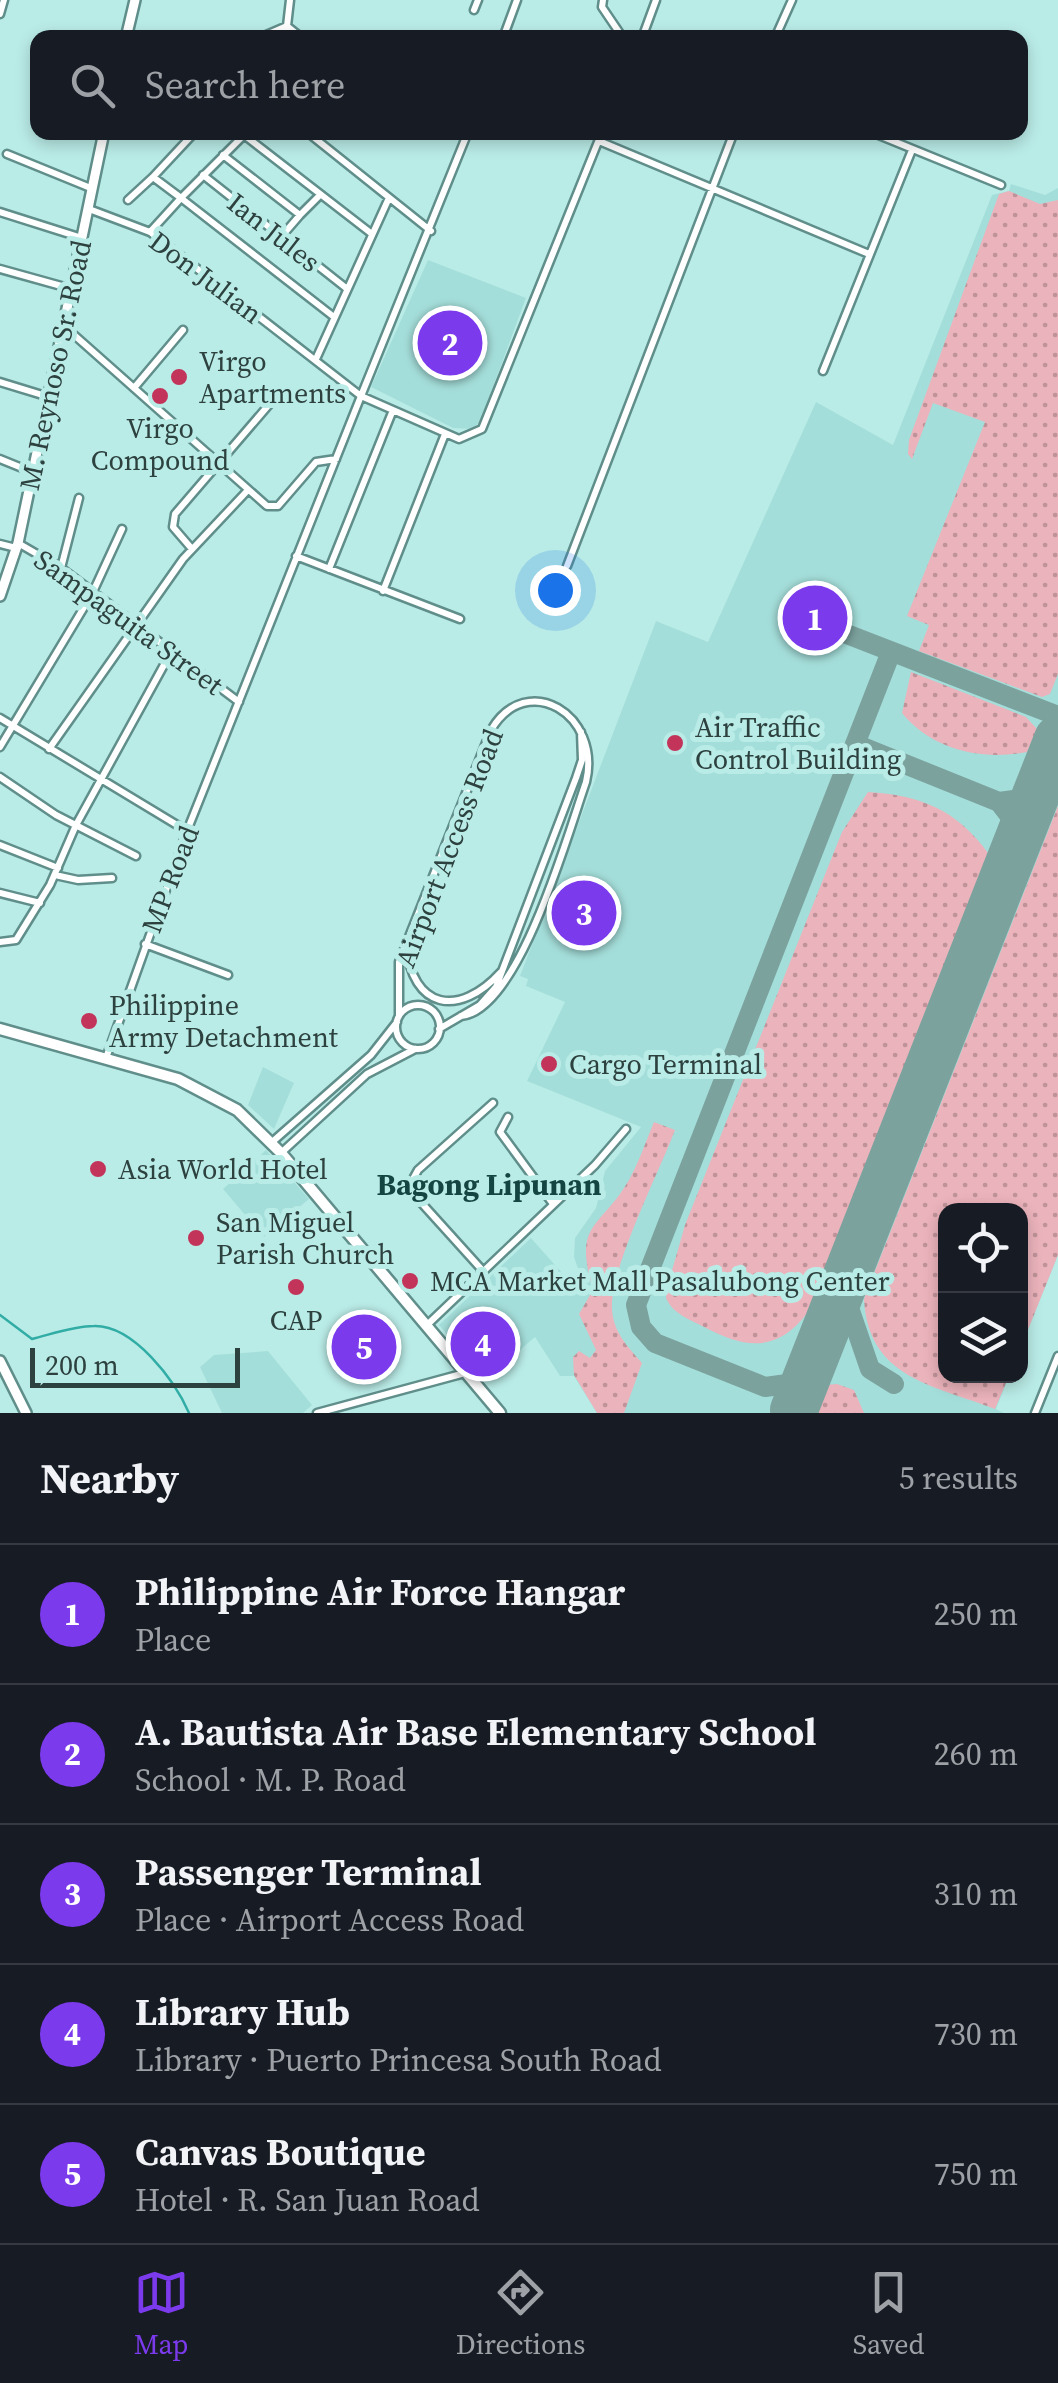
<!DOCTYPE html>
<html lang="en">
<head>
<meta charset="utf-8">
<style>
	:root { --surface:#171b24; --page:#242831; --text:#f1f3f6; --muted:#9ea1a6; --line:#363941; --accent:#7c3aed }
	body { margin:0; font-family:"Source Serif 4",serif; background:var(--page); color:var(--text) }
	.controls { position:absolute; right:30px; bottom:30px; display:grid; overflow:hidden; border-radius:20px; box-shadow:0 5px 15px #0003 }
	.controls button { width:90px; height:90px; display:grid; place-items:center; padding:0; border:0; border-bottom:2px solid var(--line); background:var(--surface); color:var(--text); font:50px sans-serif }
	.scale { position:absolute; left:30px; bottom:25px; width:210px; box-sizing:border-box; padding-left:10px; border:5px solid #2d413f; border-top:0; font-size:28px; line-height:35px; white-space:nowrap; color:#2d413f; -webkit-text-stroke:8px #baece7; paint-order:stroke }
	.you { position:absolute; left:555px; top:590px; width:35px; height:35px; margin:-25px; border:8px solid #fff; border-radius:50%; background:#1a73e8; box-shadow:0 0 0 15px #1a73e833 }
	.badge { display:grid; place-items:center; width:65px; height:65px; border-radius:50%; background:var(--accent); color:#fff; font-size:32px; font-weight:700 }
	.pin { position:absolute; translate:-50% -50%; border:5px solid #fff; box-shadow:0 2px 10px #0006 }
	.list { margin:0; padding:0; list-style:none }
	h2 { display:flex; justify-content:space-between; align-items:center; height:130px; margin:0; padding:0 40px; font-size:42px }
	h2 small { font-size:32px; font-weight:400; color:var(--muted) }
	.list li { display:grid; grid-template-columns:65px 1fr auto; gap:30px; align-items:center; box-sizing:border-box; height:140px; padding:0 40px; border-top:2px solid var(--line) }
	.list b { display:block; font-size:38px; white-space:nowrap }
	.list p { margin:0; font-size:32px; white-space:nowrap; color:var(--muted) }
	.list em { font-size:32px; font-style:normal; color:var(--muted) }
	.icon { flex:none; width:55px; height:55px; fill:none; stroke:currentColor; stroke-width:2; stroke-linecap:round; stroke-linejoin:round }
	.map { position:relative; flex:none; width:1058px; height:1413px; overflow:hidden }
	.search { position:absolute; background:var(--surface); box-shadow:0 5px 15px #0003; left:30px; right:30px; top:30px; height:110px; display:flex; align-items:center; gap:25px; box-sizing:border-box; padding:0 35px; border-radius:20px; color:var(--muted); font-size:38px }
	.sheet { height:830px; background:var(--surface) }
	nav { display:flex; justify-content:space-around; align-items:center; box-sizing:border-box; height:140px; border-top:2px solid var(--line); background:var(--surface); font-size:28px; color:var(--muted) }
	nav a { display:grid; justify-items:center; gap:5px }
	nav .on { color:var(--accent) }
	.map>svg:first-child { display:block }
	.built { fill:#a4deda }
	.grass { fill:url(#grass-dots) }
	.lines { fill:none; stroke-linecap:round; stroke-linejoin:round }
	.stream { stroke:#32ada6; stroke-width:2.5 }
	.taxiway { stroke:#7ca29e; stroke-width:20 }
	.runway { stroke:#7ca29e; stroke-width:48 }
	.street-casing { stroke:#608e8a; stroke-width:11 }
	.secondary-casing { stroke:#608e8a; stroke-width:14 }
	.primary-casing { stroke:#608e8a; stroke-width:15 }
	.street { stroke:#fff; stroke-width:6 }
	.secondary { stroke:#fff; stroke-width:9 }
	.primary { stroke:#fff; stroke-width:10 }
	.poi-dot { fill:#c3345b; stroke:#baece7; stroke-width:4 }
	.labels { text-anchor:middle; stroke-width:10; stroke-linejoin:round; paint-order:stroke }
	.street-label { font-size:28px; fill:#2d413f; stroke:#baece7 }
	.poi-label { font-size:28px; fill:#2d413f; stroke:#baece7; text-anchor:start }
	.neighbourhood-label { font-size:30px; font-weight:bold; fill:#154542; stroke:#baece7 }
</style>
</head>
<body>
<div class="map">
<svg width="1058" height="1413" viewBox="0 0 1058 1413">
	<defs>
		<pattern id="grass-dots" width="8" height="8" patternUnits="userSpaceOnUse" patternTransform="scale(2.5)"><rect width="8" height="8" fill="#ebb3bb"/><path d="M2 2h.1M6 6h.1" fill="none" stroke="#bf9399" stroke-width="1.8" stroke-linecap="round"/></pattern>
	</defs>
	<rect width="100%" height="100%" fill="#baece7"/>
	<path class="built" d="M 1011,184 L 1045,195 L 1058,188 L 1058,1255 L 1021,1347 L 1020,1210 L 946,1210 L 946,1376 L 1009,1376 L 996,1409 L 1004,1413 L 597,1413 L 574,1376 L 560,1376 L 535,1337 L 486,1379 L 439,1325 L 531,1238 L 580,1293 L 583,1283 L 574,1257 L 575,1238 L 596,1208 L 605,1171 L 641,1127 L 527,1081 L 565,1002 L 526,986 L 528,979 L 520,976 L 656,621 L 708,642 L 816,402 L 893,445 L 992,195 L 1009,191 Z
		M 428,260 L 526,298 L 480,422 L 472,429 L 453,428 L 371,387 Z
		M 263,1067 L 294,1083 L 274,1129 L 248,1105 Z
		M 266,1150 L 309,1199 L 264,1237 L 223,1189 Z
		M 268,1351 L 312,1405 L 303,1413 L 222,1413 L 200,1367 L 214,1355 Z"/>
	<path class="grass" d="M 1009,191 L 1040,204 L 1058,200 L 1058,674 L 1050,694 L 1042,697 L 919,651 L 929,625 L 907,616 L 985,422 L 933,403 L 912,459 L 908,454 L 909,440 L 999,194 Z
		M 911,672 L 1026,717 L 1037,729 L 1027,752 C 982,761 932,750 902,713 Z
		M 868,792 C 920,795 957,810 988,853 L 808,1312 C 777,1353 746,1349 704,1327 C 689,1319 673,1314 666,1298 L 667,1288 L 685,1225 L 842,832 Z
		M 1058,806 L 1058,1255 L 1021,1347 L 1020,1210 L 946,1210 L 946,1376 L 1009,1376 L 995,1409 C 933,1385 868,1378 864,1299 Z
		M 654,1122 L 675,1130 C 660,1170 609,1271 612,1309 C 613,1332 628,1347 642,1363 L 624,1413 L 597,1413 L 574,1375 L 573,1357 L 579,1351 L 590,1358 L 596,1350 L 579,1314 L 593,1290 C 573,1221 599,1231 629,1180 C 639,1162 646,1141 654,1122 Z
		M 837,1384 L 854,1390 L 864,1413 L 815,1413 L 826,1385 Z"/>
	<g class="lines">
		<path class="stream" d="M 0,1315 L 32,1339 C 52,1334 74,1326 94,1326 C 134,1325 175,1381 189,1413"/>
		<path class="taxiway" d="M 844,633 L 1058,716
			M 855,744 L 999,802 L 1016,824 L 1014,851
			M 999,802 L 1020,799 L 1041,782
			M 845,1281 L 848,1305 L 870,1369 L 894,1384
			M 812,1363 L 795,1383 L 765,1387 L 655,1343 L 641,1327 L 636,1305 L 891,652"/>
		<path class="runway" d="M 794,1410 L 1058,739"/>
		<defs>
			<path id="street" d="M 603,0 L 602,7 L 623,38
				M 474,10 L 478,0
				M 0,14 L 4,0
				M 287,26 L 290,0
				M 259,38 L 287,26 L 302,38
				M 503,38 L 517,0
				M 642,38 L 656,0
				M 775,38 L 792,0
				M 247,132 L 181,198 L 334,317
				M 307,132 L 431,231
				M 871,132 L 1001,185
				M 244,135 L 372,234
				M 599,141 L 869,254
				M 7,154 L 93,189
				M 223,155 L 300,215 L 320,195
				M 203,175 L 346,288
				M 128,200 L 153,177
				M 89,209 L 150,232 L 361,396 L 468,132
				M 0,212 L 82,238
				M 150,232 L 181,198 L 153,177 L 195,132
				M 281,237 L 300,215
				M 0,269 L 72,289
				M 64,326 L 267,506 L 278,506 L 316,462 L 336,459
				M 316,359 L 388,200
				M 823,371 L 912,150
				M 0,382 L 49,397
				M 134,388 L 183,330
				M 0,459 L 32,472
				M 18,543 L 61,568 L 239,702
				M 0,544 L 16,548
				M 192,549 L 173,527 L 175,514 L 279,393
				M 296,556 L 460,619
				M 567,566 L 734,132
				M 61,568 L 79,498
				M 329,569 L 393,410
				M 383,591 L 445,434
				M 0,718 L 187,831
				M 0,747 L 92,594 L 122,529
				M 49,749 L 183,559 L 248,490
				M 0,777 L 56,815 L 136,856
				M 0,845 L 58,868
				M 55,875 L 78,880 L 112,878
				M 0,893 L 40,903
				M 0,942 L 16,940 L 50,885 L 76,825 L 170,654
				M 145,944 L 228,975
				M 406,944 C 412,1010 459,1018 501,972
				M396 1027a22 22 0 1 1 44 0a22 22 0 1 1-44 0Z
				M 399,1016 L 399,962 L 491,730 C 527,669 602,715 586,782 C 568,833 519,1011 461,1016
				M 439,1029 L 480,1005 L 496,987 L 576,778 L 582,760 L 581,732
				M 106,1058 L 187,831 L 361,396 L 459,439 L 482,429 L 602,132
				M 508,1117 L 500,1132 L 553,1204
				M 271,1143 L 371,1055 L 397,1022
				M 281,1153 L 367,1074 L 415,1049
				M 483,1271 L 408,1188 L 418,1170 L 493,1103
				M 426,1326 L 595,1165 L 626,1129
				M 317,1413 L 465,1373
				M 1035,1413 L 1058,1356"/>
			<path id="secondary" d="M 126,38 L 135,0
				M 0,596 L 18,543 L 104,132
				M 0,1361 L 26,1413"/>
			<path id="primary" d="M 0,1029 L 178,1079 L 237,1110 L 281,1153 L 500,1413"/>
		</defs>
		<use href="#street" class="street-casing"/>
		<use href="#secondary" class="secondary-casing"/>
		<use href="#primary" class="primary-casing"/>
		<use href="#street" class="street"/>
		<use href="#secondary" class="secondary"/>
		<use href="#primary" class="primary"/>
	</g>
	<g class="poi-dot">
		<circle cx="179" cy="377" r="10"/>
		<circle cx="160" cy="396" r="10"/>
		<circle cx="675" cy="743" r="10"/>
		<circle cx="89" cy="1021" r="10"/>
		<circle cx="549" cy="1064" r="10"/>
		<circle cx="98" cy="1169" r="10"/>
		<circle cx="196" cy="1238" r="10"/>
		<circle cx="410" cy="1281" r="10"/>
		<circle cx="296" cy="1287" r="10"/>
	</g>
	<g class="labels">
		<g class="street-label">
			<text transform="translate(274 232) rotate(38)" y="10">Ian Jules</text>
			<text transform="translate(206 277) rotate(37)" y="10">Don Julian</text>
			<text transform="translate(55 365) rotate(-78)" y="10">M. Reynoso Sr. Road</text>
			<text transform="translate(129 622) rotate(36)" y="10">Sampaguita Street</text>
			<text transform="translate(449 848) rotate(-69)" y="10">Airport Access Road</text>
			<text transform="translate(170 879) rotate(-69)" y="10">MP Road</text>
		</g>
		<g class="poi-label">
			<text x="199" y="371">Virgo<tspan x="199" dy="32">Apartments</tspan></text>
			<text x="160" y="438" text-anchor="middle">Virgo<tspan x="160" dy="32">Compound</tspan></text>
			<text x="695" y="737">Air Traffic<tspan x="695" dy="32">Control Building</tspan></text>
			<text x="109" y="1015">Philippine<tspan x="109" dy="32">Army Detachment</tspan></text>
			<text x="569" y="1074">Cargo Terminal</text>
			<text x="118" y="1179">Asia World Hotel</text>
			<text x="216" y="1232">San Miguel<tspan x="216" dy="32">Parish Church</tspan></text>
			<text x="430" y="1291">MCA Market Mall Pasalubong Center</text>
			<text x="296" y="1330" text-anchor="middle">CAP</text>
		</g>
		<g class="neighbourhood-label">
			<text x="489" y="1195">Bagong Lipunan</text>
		</g>
	</g>
</svg>
<div class="controls">
<button><svg class="icon" aria-label="locate" viewBox="0 0 24 24"><circle cx="12" cy="12" r="6"/><path d="M12 2v4M12 18v4M2 12h4M18 12h4"/></svg></button>
<button><svg class="icon" aria-label="layers" viewBox="0 0 24 24"><path d="M12 4l9 5-9 5-9-5zM3 14l9 5 9-5"/></svg></button>
</div>
<div class="scale">200 m</div>
<div class="you"></div>
<div class="pin badge" style="left:815px;top:618px">1</div>
<div class="pin badge" style="left:450px;top:343px">2</div>
<div class="pin badge" style="left:584px;top:913px">3</div>
<div class="pin badge" style="left:483px;top:1344px">4</div>
<div class="pin badge" style="left:364px;top:1347px">5</div>
<div class="search"><svg class="icon" aria-label="search" viewBox="0 0 24 24"><circle cx="10" cy="10" r="6"/><path d="M15 15l6 6"/></svg>Search here</div>
</div>
<section class="sheet">
<h2>Nearby<small>5 results</small></h2>
<ul class="list">
<li><span class="badge">1</span><div><b>Philippine Air Force Hangar</b><p>Place</p></div><em>250 m</em></li>
<li><span class="badge">2</span><div><b>A. Bautista Air Base Elementary School</b><p>School · M. P. Road</p></div><em>260 m</em></li>
<li><span class="badge">3</span><div><b>Passenger Terminal</b><p>Place · Airport Access Road</p></div><em>310 m</em></li>
<li><span class="badge">4</span><div><b>Library Hub</b><p>Library · Puerto Princesa South Road</p></div><em>730 m</em></li>
<li><span class="badge">5</span><div><b>Canvas Boutique</b><p>Hotel · R. San Juan Road</p></div><em>750 m</em></li>
</ul>
</section>
<nav>
<a class="on"><svg class="icon" aria-label="map" viewBox="0 0 24 24"><path d="M3 6l6-2 6 2 6-2v14l-6 2-6-2-6 2zM9 4v14M15 6v14"/></svg>Map</a>
<a><svg class="icon" aria-label="directions" viewBox="0 0 24 24"><path d="M12 3l9 9-9 9-9-9zM9 14v-3h6M13 9l2 2-2 2"/></svg>Directions</a>
<a><svg class="icon" aria-label="saved" viewBox="0 0 24 24"><path d="M7 4h10v16l-5-4-5 4z"/></svg>Saved</a>
</nav>
</body>
</html>
